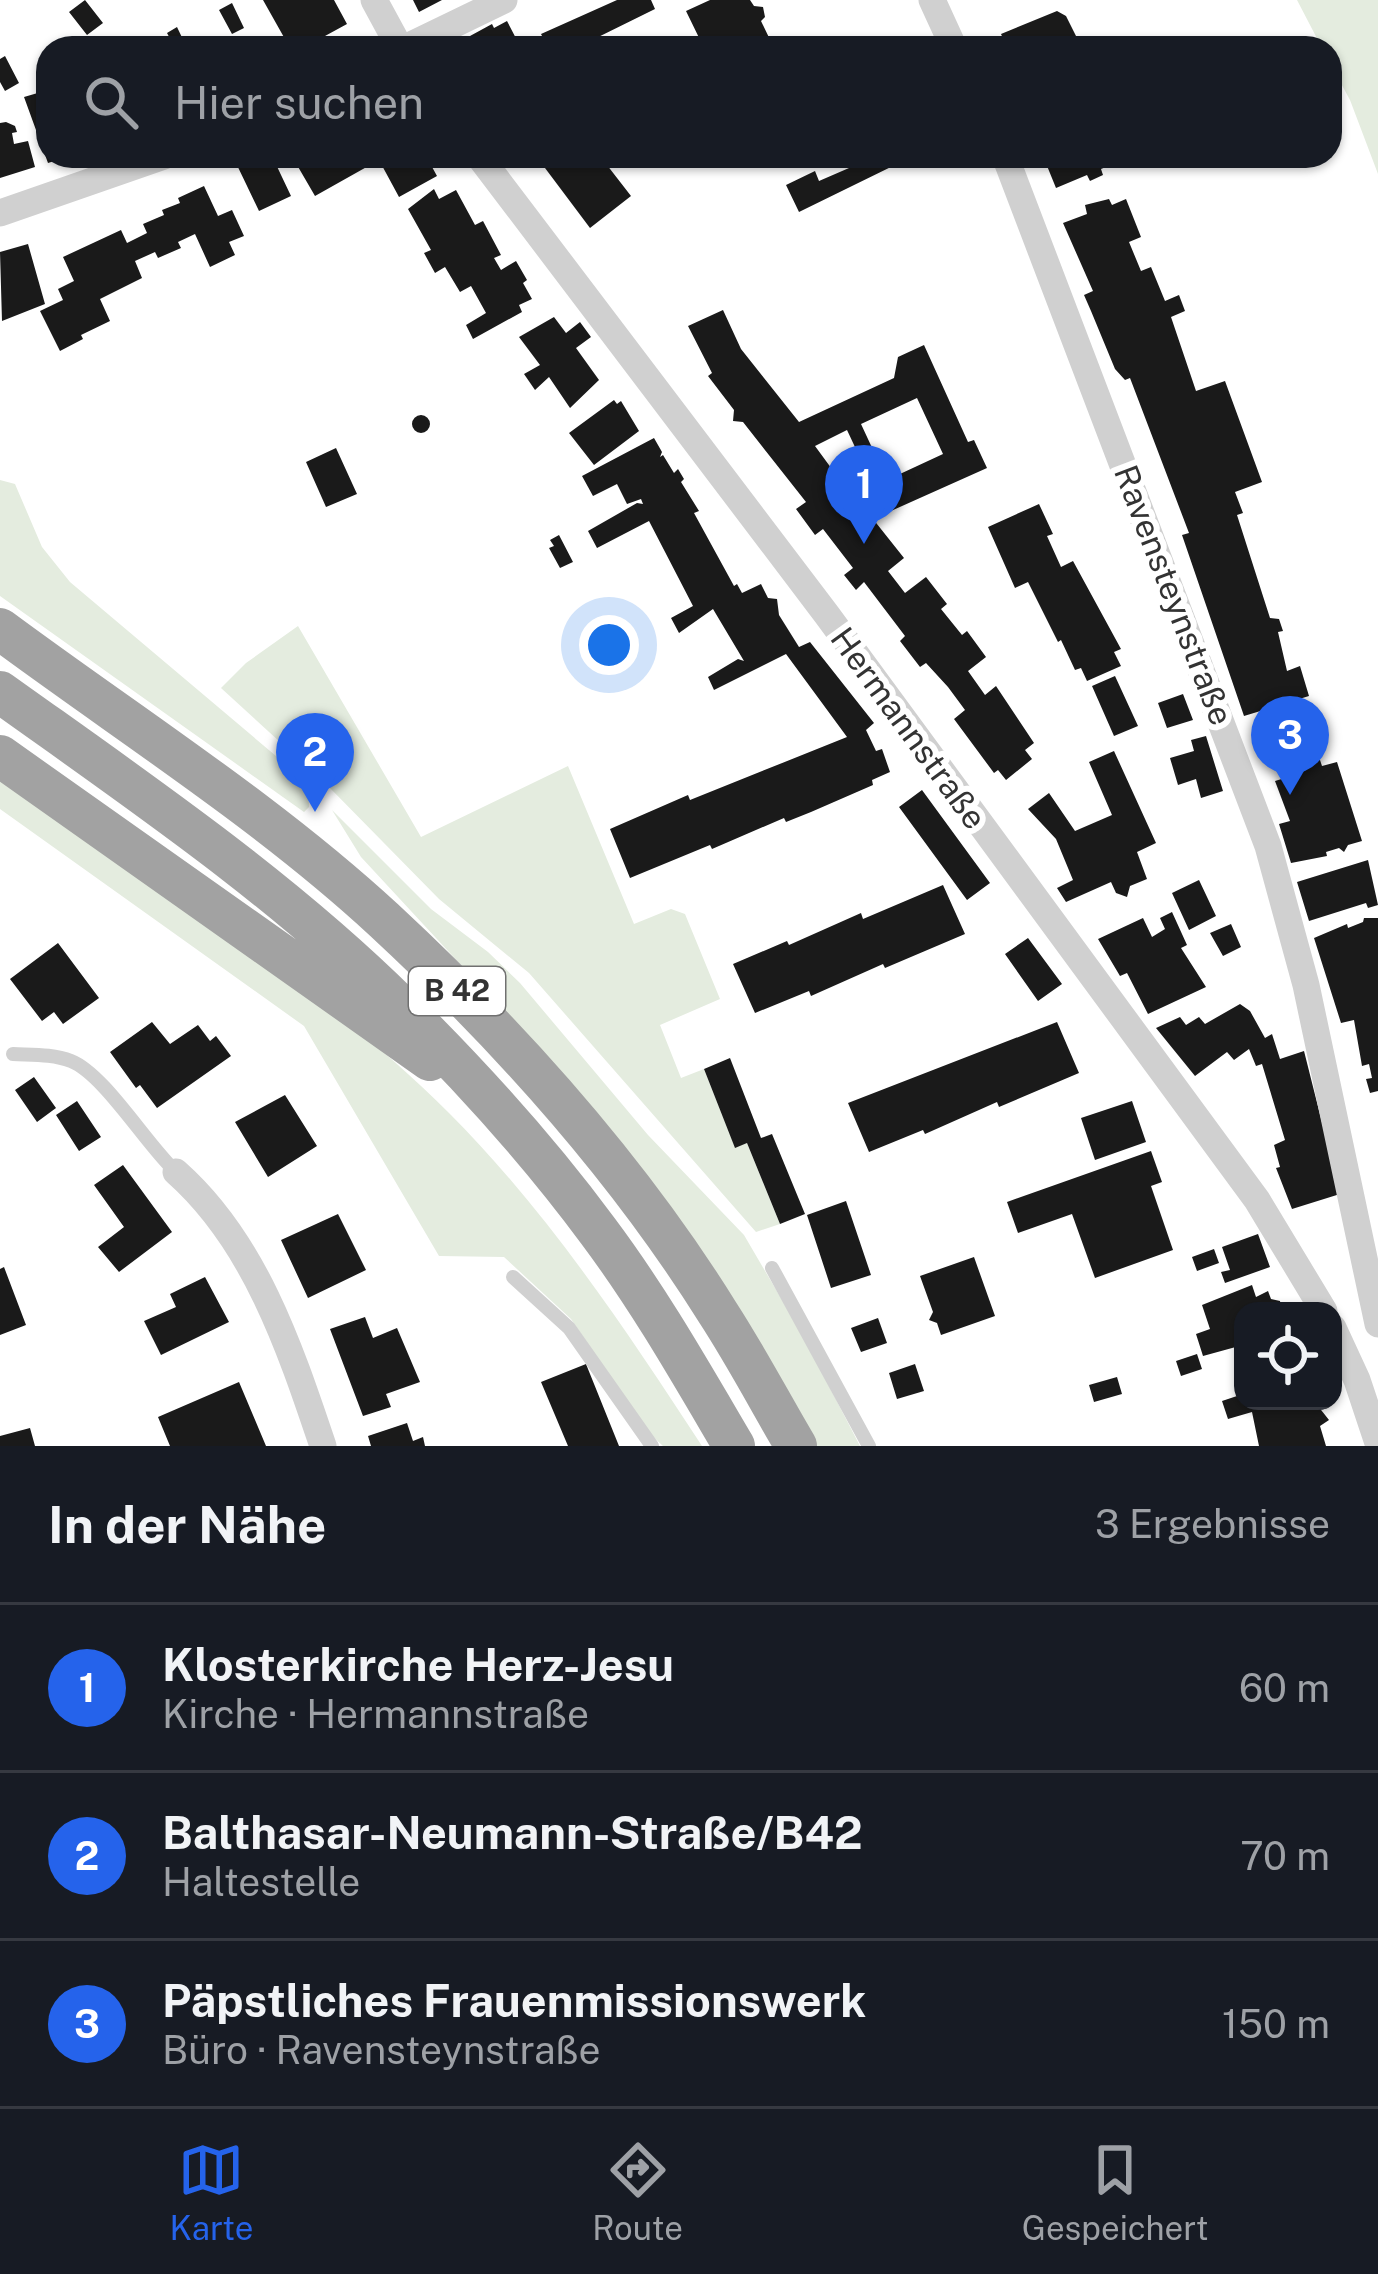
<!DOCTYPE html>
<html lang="de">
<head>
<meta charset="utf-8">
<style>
	:root { --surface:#171b24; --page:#20242c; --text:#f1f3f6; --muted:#9ea1a6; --line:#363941; --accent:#2563eb }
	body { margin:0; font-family:"Public Sans",sans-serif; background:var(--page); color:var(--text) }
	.controls { position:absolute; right:36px; bottom:36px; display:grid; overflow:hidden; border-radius:24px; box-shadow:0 3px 9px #0004 }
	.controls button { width:108px; height:108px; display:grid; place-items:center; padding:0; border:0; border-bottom:3px solid var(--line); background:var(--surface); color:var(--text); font:60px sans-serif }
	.you { position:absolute; left:609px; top:645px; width:42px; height:42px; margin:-30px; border:9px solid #fff; border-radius:50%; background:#1a73e8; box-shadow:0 0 0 18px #1a73e833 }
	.badge { display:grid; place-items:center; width:78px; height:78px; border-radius:50%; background:var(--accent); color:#fff; font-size:39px; font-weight:700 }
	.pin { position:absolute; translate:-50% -99px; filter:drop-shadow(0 3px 6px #0008) }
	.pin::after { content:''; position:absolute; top:63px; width:42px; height:36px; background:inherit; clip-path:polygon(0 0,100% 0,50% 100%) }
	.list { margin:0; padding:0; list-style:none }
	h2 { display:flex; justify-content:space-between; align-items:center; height:156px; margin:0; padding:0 48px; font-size:51px }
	h2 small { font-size:39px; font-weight:400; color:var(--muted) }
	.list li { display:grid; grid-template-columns:78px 1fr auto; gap:36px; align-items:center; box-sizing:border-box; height:168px; padding:0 48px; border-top:3px solid var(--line) }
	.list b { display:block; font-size:45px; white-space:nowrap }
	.list p { margin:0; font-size:39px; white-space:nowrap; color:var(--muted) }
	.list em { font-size:39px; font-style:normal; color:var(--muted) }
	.icon { flex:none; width:66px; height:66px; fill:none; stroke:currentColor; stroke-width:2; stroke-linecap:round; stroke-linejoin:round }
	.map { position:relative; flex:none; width:1378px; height:1446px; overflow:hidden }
	.search { position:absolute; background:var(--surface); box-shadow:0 3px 9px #0004; left:36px; right:36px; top:36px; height:132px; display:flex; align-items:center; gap:30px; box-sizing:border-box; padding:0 42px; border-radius:36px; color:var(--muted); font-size:45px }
	.sheet { height:660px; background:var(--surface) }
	nav { display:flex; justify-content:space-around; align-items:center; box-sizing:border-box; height:168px; border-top:3px solid var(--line); background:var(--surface); font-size:33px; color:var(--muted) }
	nav a { display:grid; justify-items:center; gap:6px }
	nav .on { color:var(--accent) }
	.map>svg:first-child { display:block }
	.green { fill:#e4ecdf }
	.building { fill:#1a1a1a; fill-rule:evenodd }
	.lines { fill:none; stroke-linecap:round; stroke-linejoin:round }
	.service { stroke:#d0d0d0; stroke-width:14 }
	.minor { stroke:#d0d0d0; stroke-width:27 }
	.trunk { stroke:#a2a2a2; stroke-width:42 }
	.labels { text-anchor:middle; stroke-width:12; stroke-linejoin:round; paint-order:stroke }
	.shield { fill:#fff; stroke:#707070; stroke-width:3 }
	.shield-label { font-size:30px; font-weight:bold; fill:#333 }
	.street-label { font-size:33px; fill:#333; stroke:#fff }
</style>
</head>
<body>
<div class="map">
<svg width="1378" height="1446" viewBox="0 0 1378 1446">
	<rect width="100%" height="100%" fill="#fff"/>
	<path class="green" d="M 1297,0 L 1378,0 L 1378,174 L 1350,100 L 1330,63 L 1330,48 L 1322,48 Z
		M 0,480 L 15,484 L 42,547 L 70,582 L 308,783 L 309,807 L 304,812 L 0,596 Z
		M 298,626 L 421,837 L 568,766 L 634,924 L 671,909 L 685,914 L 720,999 L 660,1025 L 681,1078 L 704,1069 L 735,1147 L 747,1143 L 780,1224 L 756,1232 L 529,973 L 439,899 L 327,785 L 221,688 L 246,663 Z
		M 0,773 C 151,880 318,982 449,1113 C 547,1211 627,1331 702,1446 L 663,1446 L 649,1433 L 571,1319 L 504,1257 L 439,1256 L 304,1026 L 0,809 Z
		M 332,810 L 431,909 L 488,952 L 520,983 L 648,1135 L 744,1235 L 802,1334 L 860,1446 L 817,1446 L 800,1412 L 547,1058 L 361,857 Z"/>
	<path class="building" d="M 85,0 L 103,23 L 87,35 L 69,12 Z
		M 263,0 L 334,0 L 347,24 L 303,48 L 290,48 Z
		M 413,0 L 442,0 L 419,12 Z
		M 617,0 L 651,0 L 655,9 L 576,48 L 548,48 L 541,34 Z
		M 710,0 L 750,0 L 754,6 L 763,7 L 765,17 L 761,21 L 774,48 L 704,48 L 686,11 Z
		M 232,3 L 244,28 L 232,34 L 219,10 Z
		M 1057,11 L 1066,16 L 1082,48 L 1007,48 L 1001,34 Z
		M 507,21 L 521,48 L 448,48 L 492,24 L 494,28 Z
		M 177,27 L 187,48 L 175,48 L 167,33 Z
		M 5,56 L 19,83 L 5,91 L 0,82 L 0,59 Z
		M 48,90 L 48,156 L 67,157 L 48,163 L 24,97 Z
		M 6,122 L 15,126 L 17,132 L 12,133 L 14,144 L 28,141 L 35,167 L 0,178 L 0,123 Z
		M 251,156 L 272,156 L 291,196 L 259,211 L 236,163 Z
		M 313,156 L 319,156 L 325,165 L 341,156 L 351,156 L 355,162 L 365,156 L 426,156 L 437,176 L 399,197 L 379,160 L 315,196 L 297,165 Z
		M 536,156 L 600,156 L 631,196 L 590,228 Z
		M 839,156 L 895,156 L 899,163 L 799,212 L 786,185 L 815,171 L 819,181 L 849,168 Z
		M 1043,156 L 1133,156 L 1101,169 L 1103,175 L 1090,181 L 1087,175 L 1056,188 Z
		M 204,186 L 218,216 L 232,210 L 244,236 L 229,242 L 235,255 L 210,267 L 195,234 L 178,242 L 181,248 L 158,258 L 155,252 L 135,261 L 142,278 L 100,299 L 110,321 L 81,335 L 83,339 L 60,351 L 40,311 L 63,300 L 58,289 L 74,281 L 63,257 L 121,230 L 127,243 L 147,233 L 143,224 L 164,215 L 162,210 L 180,203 L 178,198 Z
		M 434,189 L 439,199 L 456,190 L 475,225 L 483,221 L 501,255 L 494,258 L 501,270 L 516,261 L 527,280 L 523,283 L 532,299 L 519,305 L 522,312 L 473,339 L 466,325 L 486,313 L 471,286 L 460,292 L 445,267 L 435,273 L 424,253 L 431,250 L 408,209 Z
		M 1109,199 L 1112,205 L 1126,199 L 1141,237 L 1129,242 L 1141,271 L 1151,267 L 1165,301 L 1179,295 L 1185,311 L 1171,317 L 1196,391 L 1225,381 L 1262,482 L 1235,492 L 1243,513 L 1237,515 L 1270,618 L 1279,619 L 1283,631 L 1278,632 L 1287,671 L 1300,666 L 1309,696 L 1244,716 L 1182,535 L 1189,533 L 1130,378 L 1125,380 L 1115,369 L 1091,311 L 1084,295 L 1093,291 L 1063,223 L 1087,214 L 1085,205 Z
		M 28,244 L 45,304 L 2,321 L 0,252 Z
		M 723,310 L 741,349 L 799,422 L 894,378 L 898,357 L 924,345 L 968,442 L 974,440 L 987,468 L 873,519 L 904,558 L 888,571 L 905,593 L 926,577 L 947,604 L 941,609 L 962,635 L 967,631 L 986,657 L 968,671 L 985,695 L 996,686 L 1034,743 L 1025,750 L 1032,759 L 1006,780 L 998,770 L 994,773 L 954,719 L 965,710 L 948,687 L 926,663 L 920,667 L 900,641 L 905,636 L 864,582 L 856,590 L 844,575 L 853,568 L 823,529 L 815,535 L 796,509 L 806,502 L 743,422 L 733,421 L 734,410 L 708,376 L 712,373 L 688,326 ZM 917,398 L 943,454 L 887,480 L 861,424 ZM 847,430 L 862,462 L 837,476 L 815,446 Z
		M 554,317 L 566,333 L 580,322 L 591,337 L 576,348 L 599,380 L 570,408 L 549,377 L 535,390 L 524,374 L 540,365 L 519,337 Z
		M 614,400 L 617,404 L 621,401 L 639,431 L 594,465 L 569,433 Z
		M412 424a9 9 0 1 1 18 0a9 9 0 1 1-18 0Z
		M 654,438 L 662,452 L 660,457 L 663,455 L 674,473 L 678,469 L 684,479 L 681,482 L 699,511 L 694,513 L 734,586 L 737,584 L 742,593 L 761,584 L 768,598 L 777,599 L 779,615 L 799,647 L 810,642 L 874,723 L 866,730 L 876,751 L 882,749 L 890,772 L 872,780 L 873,785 L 811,812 L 786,822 L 784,818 L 712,849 L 710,845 L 630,878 L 610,829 L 688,795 L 690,800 L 847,737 L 786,654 L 714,690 L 708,677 L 738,659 L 744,661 L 713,609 L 679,633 L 671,618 L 693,606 L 649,521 L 597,548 L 588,531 L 637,503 L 643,504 L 641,499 L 627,504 L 617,484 L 593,496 L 582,476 Z
		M 336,448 L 357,494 L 326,507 L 306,462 Z
		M 1039,504 L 1053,534 L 1047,536 L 1061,567 L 1073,561 L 1121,649 L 1114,652 L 1121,666 L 1087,681 L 1081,668 L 1075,670 L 1061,640 L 1058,642 L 1028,582 L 1015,588 L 988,527 Z
		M 559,535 L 573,562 L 560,568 L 549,548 L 554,546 L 550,540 Z
		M 1115,676 L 1138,726 L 1114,736 L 1092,686 Z
		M 1183,694 L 1193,720 L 1167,728 L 1158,703 Z
		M 1206,736 L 1223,791 L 1201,798 L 1196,779 L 1178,785 L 1170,758 L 1194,751 L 1191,740 Z
		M 1114,751 L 1156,843 L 1137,852 L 1147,879 L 1130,886 L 1127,897 L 1116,893 L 1111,882 L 1066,902 L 1057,888 L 1073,880 L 1056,839 L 1028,809 L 1049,793 L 1075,831 L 1112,815 L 1089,762 Z
		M 1320,760 L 1322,766 L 1337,762 L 1362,841 L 1348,845 L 1344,852 L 1339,848 L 1326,852 L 1327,856 L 1291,863 L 1279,824 L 1290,821 L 1275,781 L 1298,774 L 1296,765 Z
		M 922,790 L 990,883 L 967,900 L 899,807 Z
		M 1368,860 L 1378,905 L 1368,908 L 1366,903 L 1309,921 L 1297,882 Z
		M 1199,880 L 1216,916 L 1189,930 L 1172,893 Z
		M 943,885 L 965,934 L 885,968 L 883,964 L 811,996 L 809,991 L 755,1013 L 733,964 L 787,941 L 789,945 L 861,913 L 863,919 Z
		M 1172,912 L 1187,945 L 1181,948 L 1206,987 L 1148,1014 L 1127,973 L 1120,976 L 1098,939 L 1143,918 L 1152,937 L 1165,929 L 1160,918 Z
		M 1364,918 L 1378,918 L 1378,1091 L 1370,1093 L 1366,1079 L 1372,1078 L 1369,1064 L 1362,1066 L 1354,1020 L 1341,1023 L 1314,938 L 1347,924 L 1348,928 L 1363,922 Z
		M 1231,924 L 1241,947 L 1223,956 L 1210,933 Z
		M 1028,938 L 1062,984 L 1038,1001 L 1005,954 Z
		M 58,943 L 99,998 L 63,1024 L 54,1012 L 42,1021 L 10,979 Z
		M 1240,1004 L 1250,1011 L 1265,1038 L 1272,1034 L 1280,1059 L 1304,1051 L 1340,1194 L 1292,1209 L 1276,1168 L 1280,1167 L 1274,1145 L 1285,1140 L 1262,1064 L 1256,1066 L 1249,1049 L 1234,1060 L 1227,1052 L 1195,1076 L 1156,1028 L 1180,1017 L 1186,1025 L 1199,1017 L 1205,1024 Z
		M 152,1022 L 170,1044 L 198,1025 L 210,1041 L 216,1036 L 231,1056 L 157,1108 L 140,1085 L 136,1088 L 110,1052 Z
		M 1057,1022 L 1079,1073 L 999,1107 L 997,1102 L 925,1134 L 923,1130 L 869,1152 L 848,1103 Z
		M 730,1058 L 761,1138 L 772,1134 L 805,1214 L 780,1224 L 747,1143 L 735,1148 L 704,1069 Z
		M 34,1077 L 56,1108 L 37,1122 L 15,1090 Z
		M 285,1095 L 317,1146 L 268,1177 L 235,1122 Z
		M 77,1101 L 101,1137 L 79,1151 L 56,1115 Z
		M 1132,1101 L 1146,1142 L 1095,1160 L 1081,1118 Z
		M 1151,1151 L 1162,1182 L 1151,1186 L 1173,1250 L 1095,1278 L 1072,1214 L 1018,1233 L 1007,1202 Z
		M 123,1165 L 172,1232 L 119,1272 L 98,1247 L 124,1227 L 94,1185 Z
		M 846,1201 L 871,1275 L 831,1288 L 807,1215 Z
		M 338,1214 L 366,1270 L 308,1298 L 281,1240 Z
		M 1258,1234 L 1270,1267 L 1225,1283 L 1221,1272 L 1230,1270 L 1222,1247 Z
		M 1214,1249 L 1219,1263 L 1197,1271 L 1192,1257 Z
		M 974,1257 L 995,1316 L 941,1335 L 937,1323 L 929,1320 L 933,1312 L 920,1276 Z
		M 4,1267 L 26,1325 L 0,1335 L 0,1269 Z
		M 205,1277 L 229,1322 L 161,1355 L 144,1321 L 176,1307 L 170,1294 Z
		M 1252,1285 L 1256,1297 L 1268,1291 L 1271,1299 L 1280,1301 L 1281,1308 L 1243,1311 L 1243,1345 L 1203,1356 L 1196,1334 L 1210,1329 L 1202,1305 Z
		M 365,1317 L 373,1338 L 397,1328 L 420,1382 L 386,1394 L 391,1407 L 363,1416 L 330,1329 Z
		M 878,1318 L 887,1343 L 861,1352 L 851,1328 Z
		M 1197,1354 L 1202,1369 L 1181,1376 L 1176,1361 Z
		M 586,1364 L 619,1446 L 568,1446 L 541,1382 Z
		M 915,1364 L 924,1391 L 897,1399 L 889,1373 Z
		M 1117,1377 L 1122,1394 L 1094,1402 L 1089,1385 Z
		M 239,1382 L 266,1446 L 170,1446 L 158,1417 Z
		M 1243,1394 L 1243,1401 L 1314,1401 L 1329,1420 L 1320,1426 L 1326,1446 L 1259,1446 L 1252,1412 L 1228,1419 L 1222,1401 Z
		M 407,1423 L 413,1441 L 423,1437 L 425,1446 L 371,1446 L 368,1436 Z
		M 30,1428 L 35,1446 L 0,1446 L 0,1436 Z"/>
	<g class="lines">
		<path class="service" d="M 13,1054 C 32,1055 53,1054 71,1061 C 104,1074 146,1144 176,1172
			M 772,1268 L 869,1446
			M 513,1277 L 569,1328 L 652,1446"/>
		<path class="minor" d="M 374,0 L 400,48
			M 932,0 L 954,48
			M 405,48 L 504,0
			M 479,156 L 827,615 L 1257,1200 L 1324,1311
			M 1005,156 L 1268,846 L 1306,985 L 1378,1324
			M 0,213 L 164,156
			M 176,1172 C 255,1242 290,1348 323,1446
			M 1333,1328 L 1357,1380 L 1378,1443"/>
		<path class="trunk" d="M 0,629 C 128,724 266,811 384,920 C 509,1036 627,1167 718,1313 C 746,1356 770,1402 796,1446
			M 0,692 C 137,790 280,887 400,1006 C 471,1076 539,1151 598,1231 C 649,1299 691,1373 734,1446
			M 0,756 L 430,1060"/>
	</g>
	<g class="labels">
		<rect class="shield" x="409" y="967" width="96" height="48" rx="9"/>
		<g class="shield-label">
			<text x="457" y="1001">B 42</text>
		</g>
		<g class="street-label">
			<text transform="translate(1174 595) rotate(69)" y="12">Ravensteynstraße</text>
			<text transform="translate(909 728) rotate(54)" y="12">Hermannstraße</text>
		</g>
	</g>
</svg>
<div class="controls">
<button><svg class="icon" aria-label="locate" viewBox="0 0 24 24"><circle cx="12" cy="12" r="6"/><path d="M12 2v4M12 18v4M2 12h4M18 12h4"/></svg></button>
</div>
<div class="you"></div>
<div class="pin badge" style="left:864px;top:544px">1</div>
<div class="pin badge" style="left:315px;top:812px">2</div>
<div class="pin badge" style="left:1290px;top:795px">3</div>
<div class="search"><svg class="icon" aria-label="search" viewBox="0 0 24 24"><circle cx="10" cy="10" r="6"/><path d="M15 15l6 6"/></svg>Hier suchen</div>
</div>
<section class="sheet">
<h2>In der Nähe<small>3 Ergebnisse</small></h2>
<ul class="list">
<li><span class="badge">1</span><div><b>Klosterkirche Herz-Jesu</b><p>Kirche · Hermannstraße</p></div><em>60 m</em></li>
<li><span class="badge">2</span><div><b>Balthasar-Neumann-Straße/B42</b><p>Haltestelle</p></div><em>70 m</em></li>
<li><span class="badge">3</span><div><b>Päpstliches Frauenmissionswerk</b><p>Büro · Ravensteynstraße</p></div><em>150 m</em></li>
</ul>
</section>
<nav>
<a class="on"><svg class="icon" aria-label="map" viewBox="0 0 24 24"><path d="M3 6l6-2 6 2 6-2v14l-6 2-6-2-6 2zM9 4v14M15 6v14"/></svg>Karte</a>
<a><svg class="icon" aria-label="directions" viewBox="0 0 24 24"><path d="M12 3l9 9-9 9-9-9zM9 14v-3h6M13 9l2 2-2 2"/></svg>Route</a>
<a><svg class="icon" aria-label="saved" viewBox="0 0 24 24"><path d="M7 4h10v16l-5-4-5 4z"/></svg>Gespeichert</a>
</nav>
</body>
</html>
